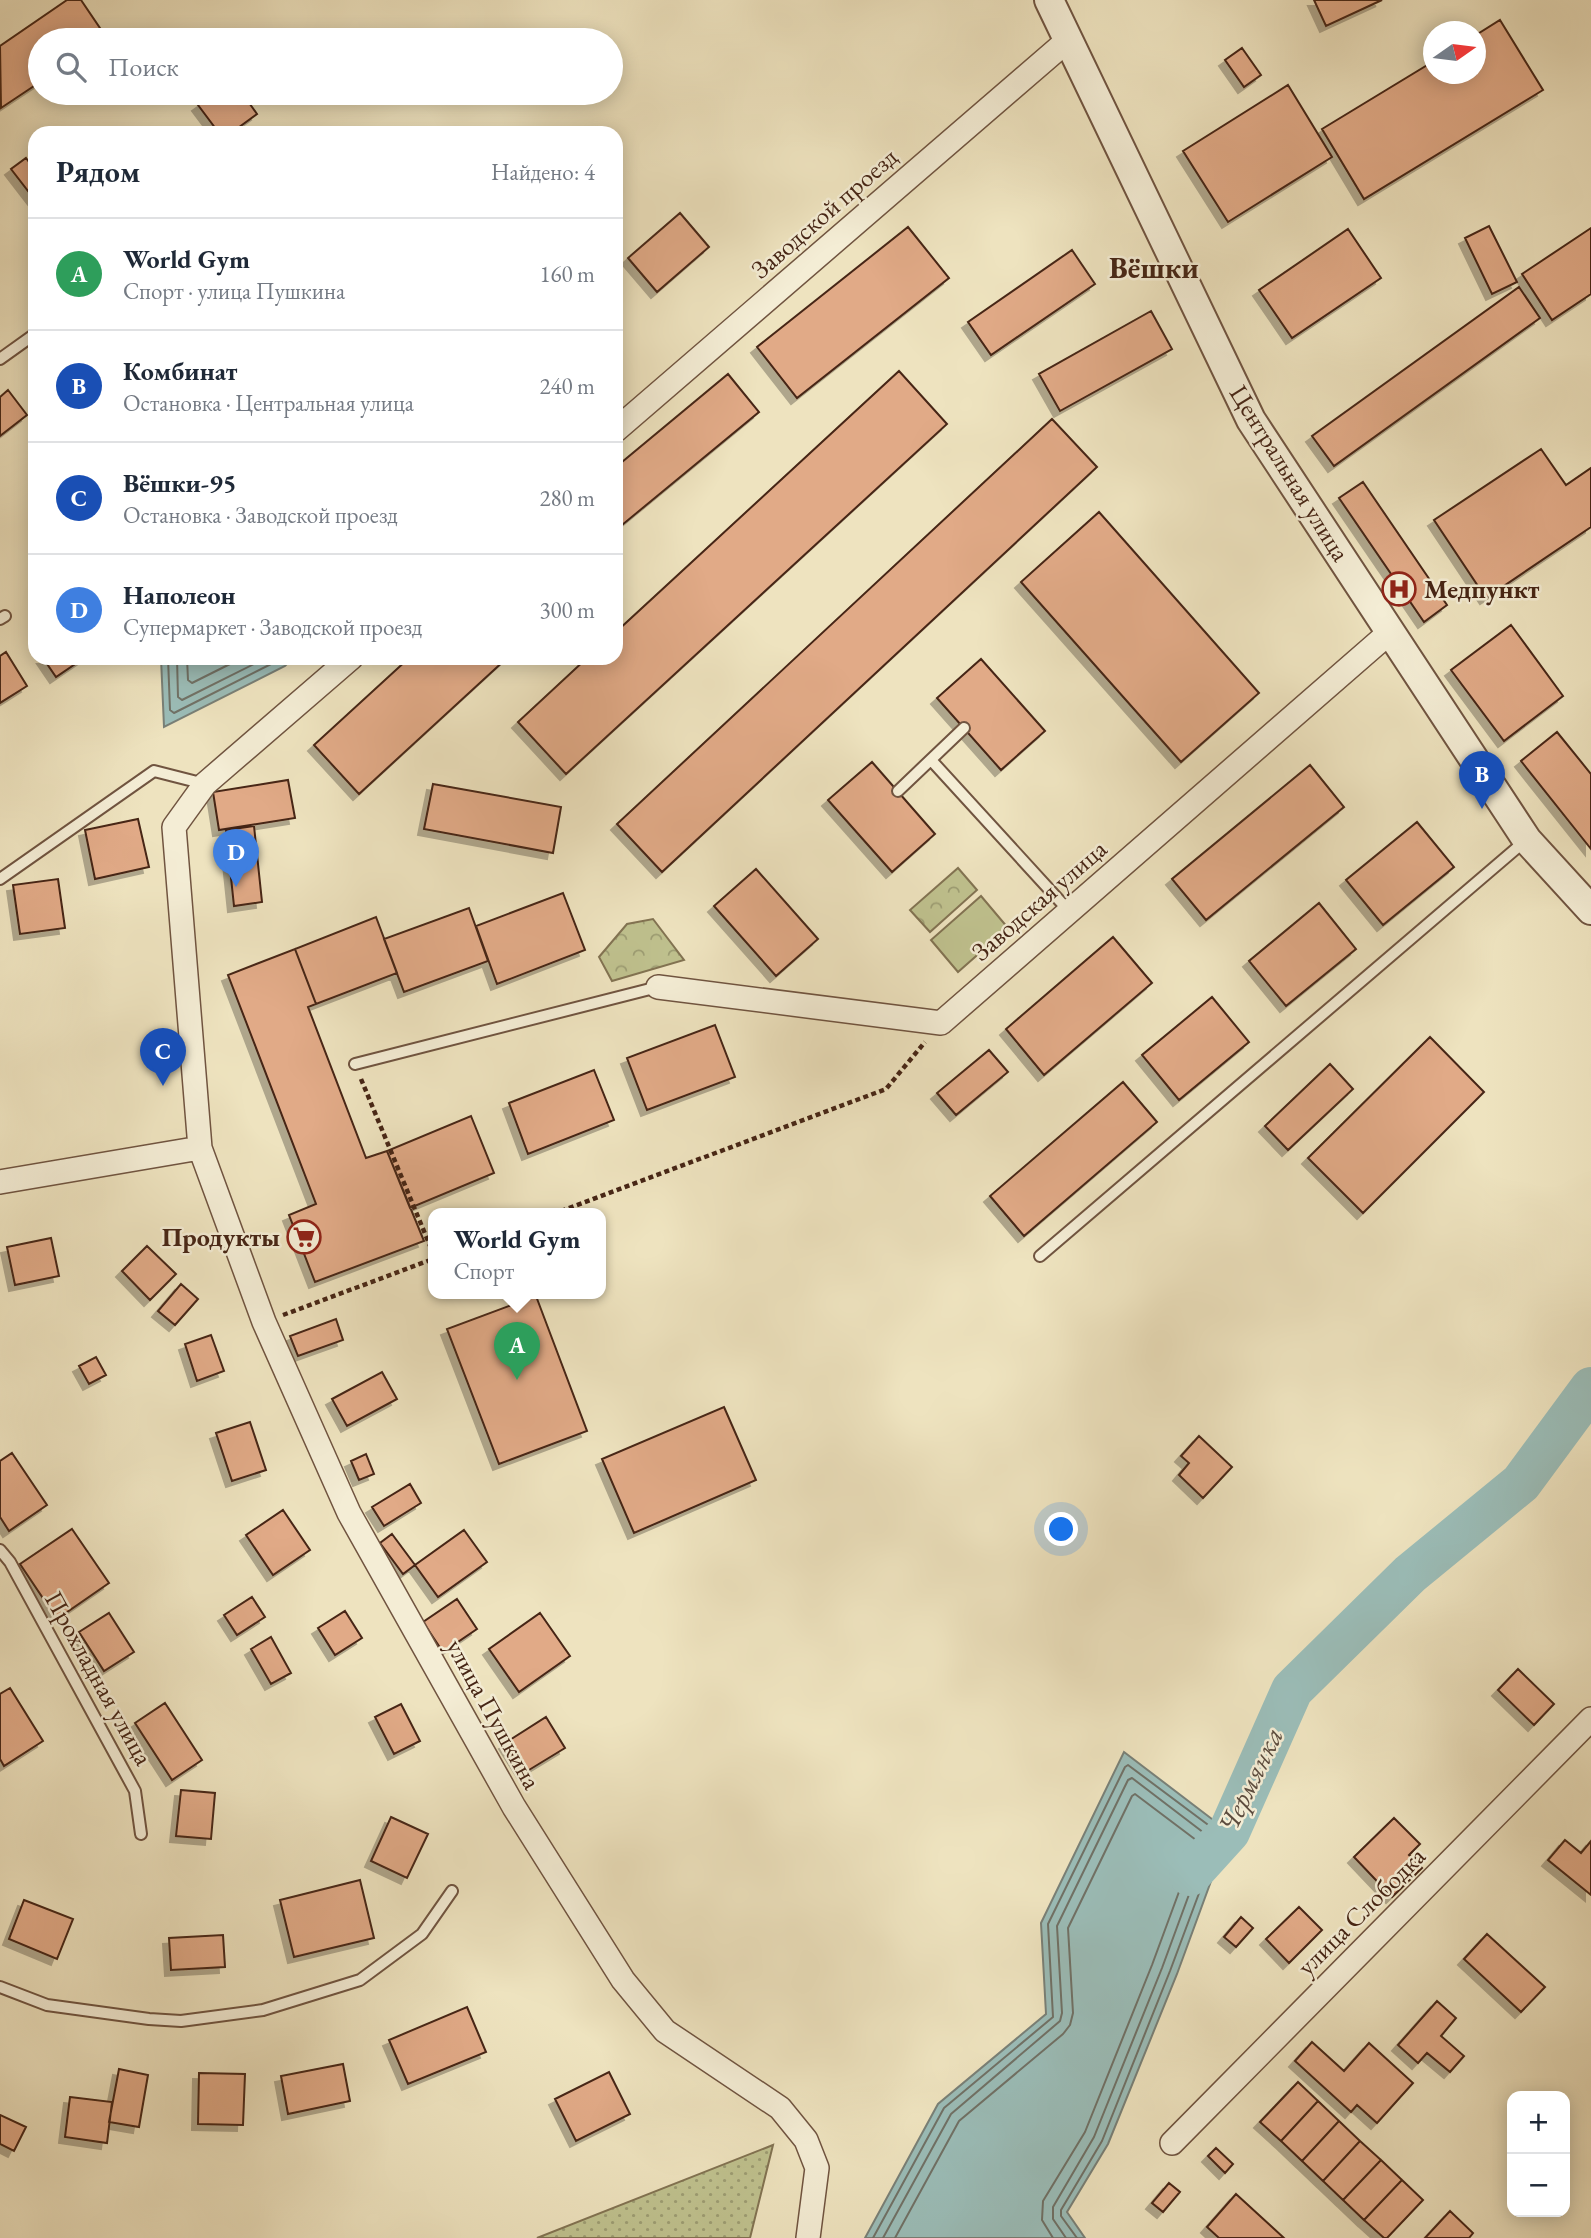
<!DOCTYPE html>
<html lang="ru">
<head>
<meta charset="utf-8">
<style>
	:root { --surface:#fff; --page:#f6f6f7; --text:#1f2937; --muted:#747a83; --line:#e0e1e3; --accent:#ea580c }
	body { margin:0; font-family:"EB Garamond",serif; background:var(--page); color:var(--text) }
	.controls { position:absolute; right:21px; bottom:21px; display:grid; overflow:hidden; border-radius:14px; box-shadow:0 4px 18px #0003 }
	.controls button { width:63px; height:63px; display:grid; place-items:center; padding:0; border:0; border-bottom:2px solid var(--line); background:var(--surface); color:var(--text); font:35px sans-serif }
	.compass { position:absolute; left:1423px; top:21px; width:63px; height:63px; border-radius:50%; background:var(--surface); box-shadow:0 4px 18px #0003; rotate:76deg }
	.you { position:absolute; left:1062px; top:1530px; width:24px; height:24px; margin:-18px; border:5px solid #fff; border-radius:50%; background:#1a73e8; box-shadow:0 0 0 10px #1a73e833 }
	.badge { display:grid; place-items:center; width:46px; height:46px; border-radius:50%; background:var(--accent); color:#fff; font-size:23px; font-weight:700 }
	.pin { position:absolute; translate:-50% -58px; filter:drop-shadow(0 2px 4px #0008) }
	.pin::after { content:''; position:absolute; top:37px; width:24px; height:21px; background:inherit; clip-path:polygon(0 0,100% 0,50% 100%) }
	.popup { position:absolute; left:428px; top:1208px; width:178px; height:91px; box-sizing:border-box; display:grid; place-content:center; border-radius:14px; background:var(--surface); filter:drop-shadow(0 2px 5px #0005); font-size:23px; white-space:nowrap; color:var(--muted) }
	.popup b { font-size:26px; color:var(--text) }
	.popup::after { content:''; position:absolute; left:50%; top:100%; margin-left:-14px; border:14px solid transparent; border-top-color:var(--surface) }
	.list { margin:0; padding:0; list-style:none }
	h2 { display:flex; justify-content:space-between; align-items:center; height:91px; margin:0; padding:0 28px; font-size:30px }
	h2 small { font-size:23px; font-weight:400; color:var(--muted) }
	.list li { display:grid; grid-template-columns:46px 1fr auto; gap:21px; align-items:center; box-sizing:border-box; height:112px; padding:0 28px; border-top:2px solid var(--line) }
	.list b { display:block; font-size:26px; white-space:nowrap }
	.list p { margin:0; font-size:23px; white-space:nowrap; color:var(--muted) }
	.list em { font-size:23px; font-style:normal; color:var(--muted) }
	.icon { flex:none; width:38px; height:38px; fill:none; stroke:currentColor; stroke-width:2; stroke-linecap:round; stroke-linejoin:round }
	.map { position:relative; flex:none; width:1591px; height:2238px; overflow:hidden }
	.search { position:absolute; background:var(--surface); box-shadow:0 4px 18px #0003; left:28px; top:28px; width:595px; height:77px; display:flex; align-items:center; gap:18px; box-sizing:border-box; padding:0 24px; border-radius:38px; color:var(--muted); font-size:26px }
	.panel { position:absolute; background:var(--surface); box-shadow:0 4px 18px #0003; left:28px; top:126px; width:595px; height:539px; border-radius:21px }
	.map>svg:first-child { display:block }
	.grass { fill:url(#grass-dots); stroke:#827352; stroke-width:2 }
	.park { fill:url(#park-crowns); stroke:#827352; stroke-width:2 }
	.pitch { fill:#bfc18e; stroke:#827352; stroke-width:2 }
	.water { fill:#9bbdb8; stroke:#798077; stroke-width:2 }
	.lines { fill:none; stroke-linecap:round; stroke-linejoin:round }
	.shore { stroke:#707166; stroke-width:2 }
	.river { stroke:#9bbdb8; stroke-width:42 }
	.building { fill:#e1aa87; stroke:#462515; stroke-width:2; filter:url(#shadow) }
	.service-casing { stroke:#705440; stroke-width:14 }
	.minor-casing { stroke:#705440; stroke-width:26 }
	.tertiary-casing { stroke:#705440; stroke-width:32 }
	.path { stroke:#462515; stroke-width:4.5; stroke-dasharray:5 3.5; stroke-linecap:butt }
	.service { stroke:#f4edd5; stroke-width:10 }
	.minor { stroke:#f4edd5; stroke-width:23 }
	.tertiary { stroke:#f4edd5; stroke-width:28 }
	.labels { text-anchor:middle; stroke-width:5; stroke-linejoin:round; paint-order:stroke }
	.street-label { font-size:26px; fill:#462515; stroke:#f4edd5 }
	.poi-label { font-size:26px; font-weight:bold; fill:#462515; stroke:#f4edd5; text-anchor:start }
	.water-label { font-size:28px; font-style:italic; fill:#5b4b3e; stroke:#f4edd5 }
	.quarter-label { font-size:30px; font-weight:bold; fill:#462515; stroke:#f4edd5 }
</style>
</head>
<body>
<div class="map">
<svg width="1591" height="2238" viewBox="0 0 1591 2238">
	<defs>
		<pattern id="grass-dots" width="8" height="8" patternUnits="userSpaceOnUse" patternTransform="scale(1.75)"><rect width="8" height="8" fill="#bfc18e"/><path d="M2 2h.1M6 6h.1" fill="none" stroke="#9d9d73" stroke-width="1.8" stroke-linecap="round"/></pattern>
		<pattern id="park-crowns" width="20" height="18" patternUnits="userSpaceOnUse" patternTransform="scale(1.75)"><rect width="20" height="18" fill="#bfc18e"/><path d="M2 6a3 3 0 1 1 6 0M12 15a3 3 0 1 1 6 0" fill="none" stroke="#9d9d73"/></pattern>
		<filter id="shadow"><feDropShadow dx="-6" dy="6" stdDeviation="0" flood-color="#0004"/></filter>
	</defs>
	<rect width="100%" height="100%" fill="#eee3bf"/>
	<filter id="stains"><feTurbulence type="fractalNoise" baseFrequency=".00286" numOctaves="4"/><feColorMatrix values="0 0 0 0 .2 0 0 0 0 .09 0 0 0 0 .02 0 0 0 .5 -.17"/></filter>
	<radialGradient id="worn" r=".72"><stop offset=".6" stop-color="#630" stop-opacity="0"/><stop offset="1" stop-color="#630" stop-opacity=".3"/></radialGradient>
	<path class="grass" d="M 773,2145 L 750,2238 L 537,2238 Z"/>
	<path class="park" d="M 958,868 L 977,890 L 930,932 L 910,910 Z
		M 653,919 L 684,960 L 612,981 L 599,957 L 627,924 Z"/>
	<path class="pitch" d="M 981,896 L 1008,928 L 958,972 L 931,940 Z"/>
	<path class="water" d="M 161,658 L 293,658 L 285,666 L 164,727 Z
		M 1124,1752 L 1229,1832 L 1177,1974 L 1108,2144 L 1067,2212 L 1085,2238 L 865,2238 L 938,2104 L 1046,2014 L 1041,1923 Z"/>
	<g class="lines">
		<path class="shore" d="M 168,658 L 170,710 L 174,713 L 283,658
			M 177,658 L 178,697 L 182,700 L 266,658
			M 187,658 L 188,680 L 192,683 L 242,658
			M 873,2238 L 944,2108 L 1053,2017 L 1048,1924 L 1125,1767 L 1128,1765 L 1219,1833 L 1220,1837 L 1170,1971 L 1102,2141 L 1061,2210 L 1061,2216 L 1077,2238
			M 883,2238 L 951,2114 L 1060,2021 L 1062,2013 L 1057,1926 L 1128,1780 L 1132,1778 L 1208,1836 L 1209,1840 L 1162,1968 L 1094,2137 L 1053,2207 L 1053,2219 L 1066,2238
			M 895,2238 L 959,2121 L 1063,2034 L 1070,2025 L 1073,2013 L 1068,1928 L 1132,1796 L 1135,1794 L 1196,1840 L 1197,1843 L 1152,1965 L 1085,2132 L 1043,2201 L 1042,2220 L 1053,2238"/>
		<path class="river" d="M 1190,1875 L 1229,1832 L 1292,1690 L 1410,1574 L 1521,1483 L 1591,1388"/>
	</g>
	<path class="building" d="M 67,0 L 81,0 L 106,37 L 101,40 L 40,40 L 40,82 L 1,108 L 0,46 Z
		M 1314,0 L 1382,0 L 1326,26 Z
		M 1500,20 L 1543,90 L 1364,199 L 1322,129 L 1434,61 L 1434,74 L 1476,74 L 1476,35 Z
		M 1242,48 L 1261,75 L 1244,87 L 1225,60 Z
		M 1288,85 L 1332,157 L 1228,222 L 1183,151 Z
		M 215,93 L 242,93 L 257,114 L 231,133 L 219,133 L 198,105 Z
		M 26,158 L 35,170 L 35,200 L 11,169 Z
		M 680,213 L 709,247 L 657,292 L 628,258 Z
		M 1489,226 L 1517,282 L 1492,294 L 1465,238 Z
		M 908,227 L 949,278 L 797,398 L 757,347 Z
		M 1591,228 L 1591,294 L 1552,320 L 1522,274 Z
		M 1348,229 L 1381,278 L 1292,338 L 1259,290 Z
		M 1072,250 L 1095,284 L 991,355 L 968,322 Z
		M 1519,287 L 1540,318 L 1334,466 L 1312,436 Z
		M 1151,311 L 1172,349 L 1060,411 L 1039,374 Z
		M 899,371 L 947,424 L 566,774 L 518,722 L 587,658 L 616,658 L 616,632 Z
		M 728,374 L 759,412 L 616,530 L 616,467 Z
		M 8,390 L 27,415 L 0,436 L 0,397 Z
		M 1052,419 L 1097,467 L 662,872 L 617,824 Z
		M 1541,449 L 1566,485 L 1591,468 L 1591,527 L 1486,598 L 1434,520 Z
		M 1363,482 L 1447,605 L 1424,622 L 1339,498 Z
		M 1099,512 L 1259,693 L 1181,762 L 1021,582 Z
		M 1511,625 L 1563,696 L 1504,741 L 1451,670 Z
		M 6,652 L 27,686 L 0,703 L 0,656 Z
		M 43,658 L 84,658 L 56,677 Z
		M 409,658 L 507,658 L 359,794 L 314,745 Z
		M 981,659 L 1045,731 L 1001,770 L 937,698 Z
		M 1557,732 L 1591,774 L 1591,849 L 1521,761 Z
		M 872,762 L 935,834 L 892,872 L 828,800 Z
		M 1310,765 L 1344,807 L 1206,920 L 1172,879 Z
		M 288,780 L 295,818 L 219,830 L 213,792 Z
		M 433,784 L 561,807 L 553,853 L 424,829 Z
		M 138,819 L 149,867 L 95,879 L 85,830 Z
		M 1417,822 L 1454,867 L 1383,925 L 1346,880 Z
		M 254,826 L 262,902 L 234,906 L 226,830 Z
		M 756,869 L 818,939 L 776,976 L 714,906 Z
		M 58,879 L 65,928 L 20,934 L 13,885 Z
		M 563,893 L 585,950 L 497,984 L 476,926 Z
		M 1319,903 L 1356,949 L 1286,1006 L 1249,961 Z
		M 469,908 L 488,961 L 404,992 L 384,939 Z
		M 376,917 L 397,973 L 316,1004 L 295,949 Z
		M 1113,937 L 1152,983 L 1044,1075 L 1006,1029 Z
		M 295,949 L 316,1004 L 308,1007 L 366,1158 L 387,1151 L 424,1241 L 315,1282 L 289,1215 L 316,1204 L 228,975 Z
		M 1212,997 L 1249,1042 L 1179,1100 L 1142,1055 Z
		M 715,1025 L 735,1077 L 647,1110 L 627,1058 Z
		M 1430,1037 L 1484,1092 L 1363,1213 L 1308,1158 Z
		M 989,1050 L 1008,1072 L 956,1115 L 937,1093 Z
		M 1330,1064 L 1353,1089 L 1288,1150 L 1265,1126 Z
		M 594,1070 L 614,1120 L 528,1154 L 509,1103 Z
		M 1123,1082 L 1157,1122 L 1024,1236 L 990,1196 Z
		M 471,1116 L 494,1173 L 410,1208 L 387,1151 Z
		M 51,1238 L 59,1276 L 15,1285 L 7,1247 Z
		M 147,1246 L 176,1274 L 150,1300 L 122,1271 Z
		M 181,1284 L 198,1299 L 175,1325 L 158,1311 Z
		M 536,1296 L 587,1431 L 499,1464 L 447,1329 Z
		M 336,1319 L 343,1340 L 298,1356 L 290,1336 Z
		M 211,1335 L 224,1371 L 197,1381 L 185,1344 Z
		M 96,1357 L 106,1375 L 89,1384 L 79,1366 Z
		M 382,1372 L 397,1399 L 347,1426 L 332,1399 Z
		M 724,1407 L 756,1480 L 634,1533 L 602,1459 Z
		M 250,1422 L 266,1470 L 232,1481 L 216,1433 Z
		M 1199,1436 L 1232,1467 L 1203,1498 L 1179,1475 L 1189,1463 L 1181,1456 Z
		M 12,1453 L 47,1505 L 9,1531 L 0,1517 L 0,1461 Z
		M 366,1454 L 374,1474 L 359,1480 L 351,1461 Z
		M 410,1484 L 421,1503 L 384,1526 L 372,1507 Z
		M 283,1510 L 310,1550 L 273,1575 L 246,1535 Z
		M 72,1529 L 109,1583 L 57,1619 L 20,1564 Z
		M 464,1530 L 487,1562 L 438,1597 L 415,1565 Z
		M 392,1534 L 415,1565 L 403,1574 L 380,1543 Z
		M 252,1597 L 265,1617 L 237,1635 L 224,1615 Z
		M 457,1599 L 477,1629 L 443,1652 L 423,1622 Z
		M 345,1611 L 362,1638 L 335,1655 L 318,1628 Z
		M 109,1613 L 134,1652 L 104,1671 L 79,1632 Z
		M 540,1613 L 570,1656 L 519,1692 L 489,1649 Z
		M 271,1637 L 291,1673 L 271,1684 L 251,1649 Z
		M 1518,1669 L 1554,1704 L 1534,1725 L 1498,1690 Z
		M 10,1688 L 43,1741 L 4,1766 L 0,1759 L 0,1694 Z
		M 165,1703 L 202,1760 L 172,1780 L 135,1723 Z
		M 401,1704 L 420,1741 L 394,1754 L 375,1717 Z
		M 546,1717 L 565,1748 L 524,1773 L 505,1743 Z
		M 181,1790 L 215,1793 L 211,1839 L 176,1836 Z
		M 391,1817 L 428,1834 L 407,1878 L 371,1861 Z
		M 1394,1818 L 1420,1844 L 1409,1855 L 1422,1868 L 1392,1897 L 1354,1857 Z
		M 1565,1840 L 1581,1853 L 1591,1841 L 1591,1895 L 1548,1860 Z
		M 360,1880 L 374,1938 L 294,1957 L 280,1900 Z
		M 24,1900 L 73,1919 L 57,1959 L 9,1939 Z
		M 1299,1907 L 1322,1930 L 1289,1963 L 1266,1939 Z
		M 1241,1917 L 1253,1928 L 1236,1947 L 1224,1937 Z
		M 1487,1934 L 1545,1987 L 1521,2012 L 1464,1959 Z
		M 223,1935 L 225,1967 L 171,1970 L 169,1938 Z
		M 1437,2001 L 1456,2018 L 1441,2036 L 1464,2056 L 1450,2072 L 1427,2053 L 1418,2063 L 1398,2045 Z
		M 467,2007 L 486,2052 L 408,2084 L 389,2040 Z
		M 1312,2042 L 1344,2071 L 1369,2043 L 1413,2083 L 1377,2123 L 1357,2105 L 1351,2112 L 1295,2061 Z
		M 343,2064 L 350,2101 L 288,2114 L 281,2076 Z
		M 119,2069 L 148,2075 L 139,2127 L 109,2122 Z
		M 609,2072 L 630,2114 L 576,2141 L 555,2099 Z
		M 199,2073 L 245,2074 L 243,2125 L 198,2124 Z
		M 1298,2082 L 1318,2101 L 1281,2141 L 1260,2122 Z
		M 70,2097 L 112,2102 L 107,2143 L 65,2137 Z
		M 1318,2101 L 1339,2121 L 1302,2161 L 1281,2141 Z
		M 0,2115 L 26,2127 L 14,2151 L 0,2144 Z
		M 1339,2121 L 1360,2141 L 1323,2181 L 1302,2161 Z
		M 1360,2141 L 1381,2160 L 1343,2200 L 1323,2181 Z
		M 1216,2148 L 1233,2164 L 1225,2173 L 1208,2156 Z
		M 1381,2160 L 1402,2180 L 1364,2220 L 1343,2200 Z
		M 1402,2180 L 1423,2200 L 1387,2238 L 1384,2238 L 1364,2220 Z
		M 1169,2183 L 1180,2192 L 1163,2212 L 1152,2203 Z
		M 1236,2194 L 1284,2238 L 1219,2238 L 1207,2227 Z
		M 1450,2211 L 1473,2233 L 1469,2238 L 1425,2238 Z"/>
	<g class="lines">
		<defs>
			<path id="service" d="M 0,359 L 35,334
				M 0,619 L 5,616
				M 931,760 L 1069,911
				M 898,791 L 964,728
				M 0,879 L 154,771 L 205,784
				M 355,1064 L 658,987
				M 1040,1256 L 1525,841
				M 0,1550 L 10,1562 L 135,1791 L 141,1834
				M 0,1987 L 47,2005 L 149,2019 L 181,2021 L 263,2010 L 360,1980 L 422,1934 L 452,1891"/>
			<path id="minor" d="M 616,430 L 1068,40
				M 351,658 L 205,784 L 174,827 L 200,1148 L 264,1322 L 349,1513 L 514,1807 L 623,1980 L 665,2031 L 780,2108 L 806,2140 L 817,2168 L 808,2238
				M 658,987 L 941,1023 L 1390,632
				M 0,1182 L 200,1148
				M 1172,2143 L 1591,1719"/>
			<path id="tertiary" d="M 1049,0 L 1251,420 L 1527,840 L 1591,910"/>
		</defs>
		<use href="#service" class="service-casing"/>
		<use href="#minor" class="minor-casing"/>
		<use href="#tertiary" class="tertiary-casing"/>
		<path class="path" d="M 361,1079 L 433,1253
			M 553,1214 L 886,1089 L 925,1042
			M 283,1315 L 433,1259"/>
		<use href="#service" class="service"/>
		<use href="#minor" class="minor"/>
		<use href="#tertiary" class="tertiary"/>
	</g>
	<defs>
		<symbol id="hospital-ring" viewBox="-11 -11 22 22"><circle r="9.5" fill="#f4edd5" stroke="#8f2418" stroke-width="1.5"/><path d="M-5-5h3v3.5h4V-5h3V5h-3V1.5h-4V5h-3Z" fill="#8f2418"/></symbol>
		<symbol id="supermarket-ring" viewBox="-11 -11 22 22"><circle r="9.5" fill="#f4edd5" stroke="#8f2418" stroke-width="1.5"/><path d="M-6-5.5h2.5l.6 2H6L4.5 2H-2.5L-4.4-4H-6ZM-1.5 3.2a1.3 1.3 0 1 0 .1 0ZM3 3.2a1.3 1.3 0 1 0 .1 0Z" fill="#8f2418"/></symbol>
	</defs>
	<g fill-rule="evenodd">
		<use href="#hospital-ring" x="1380" y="570" width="38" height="38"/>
		<use href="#supermarket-ring" x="285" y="1218" width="38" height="38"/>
	</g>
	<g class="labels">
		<g class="street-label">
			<text transform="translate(824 213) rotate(-41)" y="9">Заводской проезд</text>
			<text transform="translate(1290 473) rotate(58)" y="9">Центральная улица</text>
			<text transform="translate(1039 900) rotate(-41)" y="9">Заводская улица</text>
			<text transform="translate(99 1678) rotate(61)" y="9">Прохладная улица</text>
			<text transform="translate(494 1714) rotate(61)" y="9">улица Пушкина</text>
			<text transform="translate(1361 1911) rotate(-45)" y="9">улица Слободка</text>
		</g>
		<g class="poi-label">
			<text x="1424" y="598">Медпункт</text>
			<text x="280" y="1246" text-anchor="end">Продукты</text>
		</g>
		<g class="water-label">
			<text transform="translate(1250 1780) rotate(-64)" y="10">Чермянка</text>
		</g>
		<g class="quarter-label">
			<text x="1154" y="278">Вёшки</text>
		</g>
	</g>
	<rect width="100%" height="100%" filter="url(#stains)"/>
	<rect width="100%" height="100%" fill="url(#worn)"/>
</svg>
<div class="controls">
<button>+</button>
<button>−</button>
</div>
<svg class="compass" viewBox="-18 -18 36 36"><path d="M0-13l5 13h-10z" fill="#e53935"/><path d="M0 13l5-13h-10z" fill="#747a83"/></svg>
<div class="you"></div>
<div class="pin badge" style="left:517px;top:1380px;background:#2e9e5b">A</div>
<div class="popup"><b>World Gym</b>Спорт</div>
<div class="pin badge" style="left:1482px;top:809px;background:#1a4fb4">B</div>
<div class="pin badge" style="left:163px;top:1086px;background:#1a4fb4">C</div>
<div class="pin badge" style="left:236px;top:887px;background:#3f7fe0">D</div>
<div class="search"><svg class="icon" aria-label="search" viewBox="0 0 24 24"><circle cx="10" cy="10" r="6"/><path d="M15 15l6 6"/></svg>Поиск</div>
<section class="panel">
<h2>Рядом<small>Найдено: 4</small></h2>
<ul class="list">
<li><span class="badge" style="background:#2e9e5b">A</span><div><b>World Gym</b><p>Спорт · улица Пушкина</p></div><em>160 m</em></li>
<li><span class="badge" style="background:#1a4fb4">B</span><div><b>Комбинат</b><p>Остановка · Центральная улица</p></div><em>240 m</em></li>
<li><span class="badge" style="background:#1a4fb4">C</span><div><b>Вёшки-95</b><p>Остановка · Заводской проезд</p></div><em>280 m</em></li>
<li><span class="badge" style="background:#3f7fe0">D</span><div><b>Наполеон</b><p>Супермаркет · Заводской проезд</p></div><em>300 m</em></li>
</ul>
</section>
</div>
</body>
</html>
